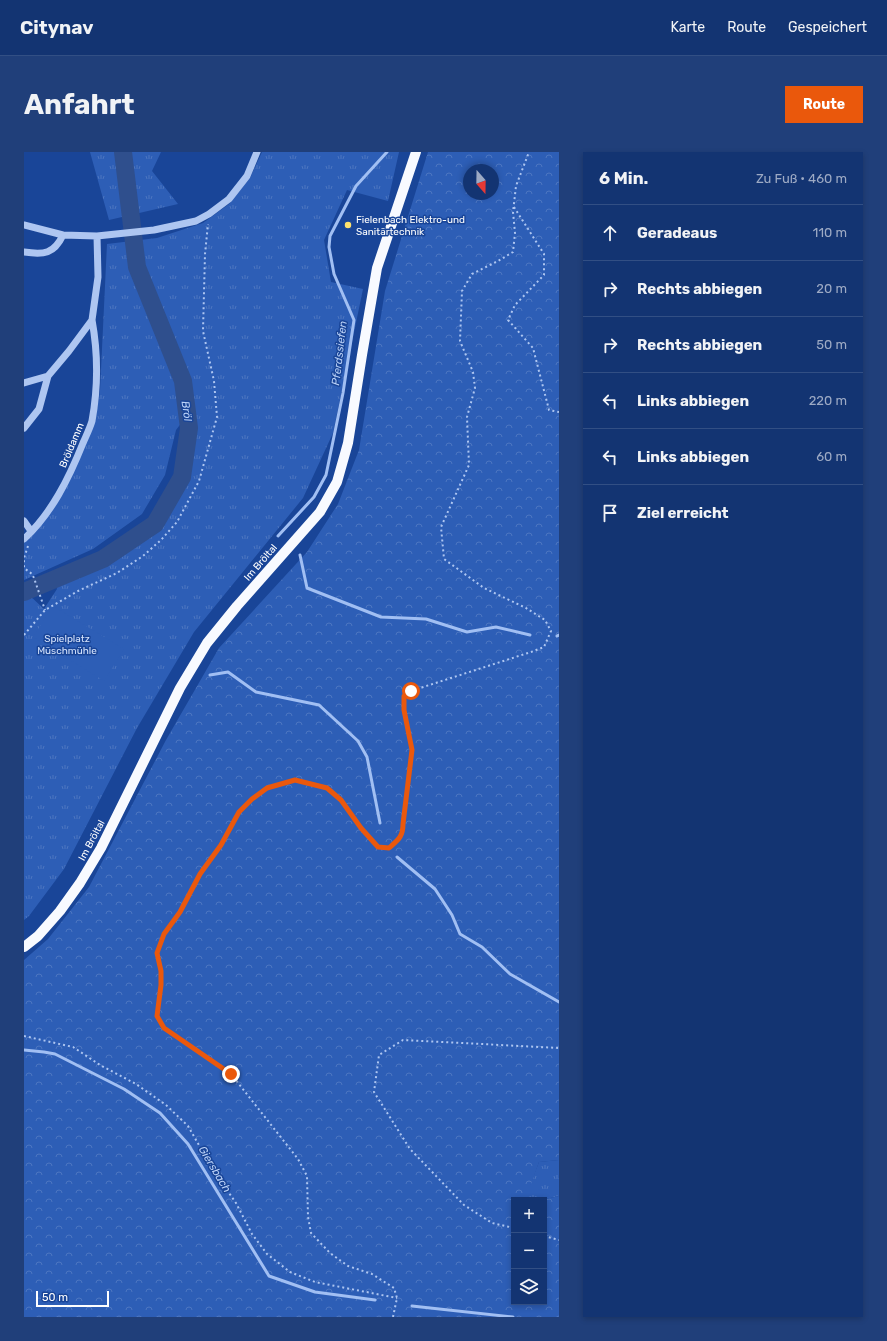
<!DOCTYPE html>
<html lang="de">
<head>
<meta charset="utf-8">
<style>
	:root { --surface:#133472; --page:#203f7a; --text:#f1f3f6; --muted:#9daac4; --line:#324f84; --accent:#ea580c }
	body { margin:0; font-family:Rubik,sans-serif; background:var(--page); color:var(--text) }
	.controls { position:absolute; right:12px; bottom:12px; display:grid; overflow:hidden; border-radius:0px; box-shadow:0 2px 6px #0003 }
	.controls button { width:36px; height:36px; display:grid; place-items:center; padding:0; border:0; border-bottom:1px solid var(--line); background:var(--surface); color:var(--text); font:20px sans-serif }
	.compass { position:absolute; left:439px; top:12px; width:36px; height:36px; border-radius:50%; background:var(--surface); box-shadow:0 2px 6px #0003; rotate:160deg }
	.scale { position:absolute; left:12px; bottom:10px; width:73px; box-sizing:border-box; padding-left:4px; border:2px solid #fff; border-top:0; font-size:11px; line-height:14px; white-space:nowrap; color:#fff; -webkit-text-stroke:3px #194598; paint-order:stroke }
	.stop { position:absolute; width:12px; height:12px; margin:-9px; border:3px solid #ea580c; border-radius:50%; background:#fff }
	.stop.end { background:#ea580c; border-color:#fff; box-shadow:0 1px 4px #0008 }
	.list { margin:0; padding:0; list-style:none }
	h2 { display:flex; justify-content:space-between; align-items:center; height:52px; margin:0; padding:0 16px; font-size:17px }
	h2 small { font-size:13px; font-weight:400; color:var(--muted) }
	.list li { display:grid; grid-template-columns:26px 1fr auto; gap:12px; align-items:center; box-sizing:border-box; height:56px; padding:0 16px; border-top:1px solid var(--line) }
	.list b { display:block; font-size:15px; white-space:nowrap }
	.list em { font-size:13px; font-style:normal; color:var(--muted) }
	.icon { flex:none; width:22px; height:22px; fill:none; stroke:currentColor; stroke-width:2; stroke-linecap:round; stroke-linejoin:round }
	.map { position:relative; flex:none; width:535px; height:1165px; overflow:hidden; border-radius:0px }
	header { display:flex; align-items:center; gap:24px; box-sizing:border-box; height:56px; padding:0 20px; background:var(--surface); border-bottom:1px solid var(--line) }
	header strong { font-size:19px }
	nav { display:flex; gap:22px; margin-inline-start:auto; font-size:14px }
	.intro { display:flex; align-items:center; justify-content:space-between; box-sizing:border-box; height:96px; padding:0 24px }
	h1 { margin:0; font-size:28px }
	.button { padding:10px 18px; border-radius:0px; background:var(--accent); color:#fff; font-size:14px; font-weight:700 }
	main { display:flex; gap:24px; padding:0 24px }
	aside { flex:1; background:var(--surface); border-radius:0px; box-shadow:0 2px 6px #0003 }
	.map>svg:first-child { display:block }
	.grass { fill:url(#grass-tufts) }
	.forest { fill:url(#forest-crowns); fill-rule:evenodd }
	.pitch { fill:#2d5eb6 }
	.lines { fill:none; stroke-linecap:round; stroke-linejoin:round }
	.stream { stroke:#a1bff3; stroke-width:3 }
	.river { stroke:#2f4f8d; stroke-width:18 }
	.path { stroke:#aec6f1; stroke-width:2; stroke-dasharray:2 3; stroke-linecap:butt }
	.minor { stroke:#aec6f1; stroke-width:7 }
	.major { stroke:#f8faff; stroke-width:10 }
	.route { stroke:#ea580c; stroke-width:5 }
	.poi-dot { fill:#ffe26e; stroke:#194598; stroke-width:1.5 }
	.labels { text-anchor:middle; stroke-width:3; stroke-linejoin:round; paint-order:stroke }
	.poi-label { font-size:10px; fill:#fff; stroke:#194598; text-anchor:start }
	.street-label { font-size:10px; fill:#fff; stroke:#194598 }
	.park-label { font-size:10px; fill:#d5e3fc; stroke:#194598 }
	.water-label { font-size:11px; font-style:italic; fill:#bad1f7; stroke:#194598 }
</style>
</head>
<body>
<header>
<strong>Citynav</strong>
<nav><a>Karte</a><a>Route</a><a>Gespeichert</a></nav>
</header>
<div class="intro"><h1>Anfahrt</h1><a class="button">Route</a></div>
<main>
<div class="map">
<svg width="535" height="1165" viewBox="0 0 535 1165">
	<defs>
		<pattern id="grass-tufts" width="24" height="20" patternUnits="userSpaceOnUse"><rect width="24" height="20" fill="#2d5eb6"/><path d="M3 7l-1-3M5 7V3M7 7l1-3M15 17l-1-3M17 17v-4M19 17l1-3" fill="none" stroke="#4c76c1"/></pattern>
		<pattern id="forest-crowns" width="20" height="18" patternUnits="userSpaceOnUse"><rect width="20" height="18" fill="#2d5eb6"/><path d="M2 6a3 3 0 1 1 6 0M12 15a3 3 0 1 1 6 0" fill="none" stroke="#4c76c1"/></pattern>
	</defs>
	<rect width="100%" height="100%" fill="#194598"/>
	<path class="grass" d="M 66,0 L 137,0 L 128,19 L 154,52 L 85,68 Z
		M 238,0 L 375,0 L 364,49 L 323,38 L 300,88 L 307,130 L 339,137 L 309,281 L 279,346 L 170,480 L 113,576 L 40,717 L 5,764 L 0,768 L 0,446 L 5,443 L 20,457 L 33,437 L 31,431 L 79,412 L 132,374 L 163,327 L 170,277 L 170,254 L 152,278 L 141,323 L 118,362 L 69,397 L 0,428 L 0,391 L 32,353 L 71,269 L 76,239 L 83,92 L 133,86 L 179,71 L 205,52 L 226,26 Z
		M 535,1008 L 535,1044 L 522,1047 L 501,1046 L 515,1010 Z"/>
	<path class="forest" d="M 404,0 L 535,0 L 535,1008 L 515,1010 L 502,1046 L 522,1047 L 535,1044 L 535,1165 L 0,1165 L 0,808 L 24,787 L 65,735 L 142,588 L 195,496 L 283,400 L 314,352 L 335,298 L 361,139 ZM 445,18 L 469,18 L 469,42 L 445,42 ZM 490,1048 L 520,1048 L 520,1150 L 490,1150 Z"/>
	<path class="pitch" d="M 29,454 L 100,497 L 80,529 L 9,485 Z"/>
	<g class="lines">
		<path class="stream" d="M 254,384 L 290,345 L 302,323 L 319,241 L 330,168 L 310,122 L 305,95 L 306,84 L 332,34 L 363,0
			M 276,403 L 283,436 L 357,465 L 402,467 L 443,480 L 472,475 L 506,483
			M 533,484 L 535,483
			M 186,523 L 204,520 L 232,540 L 295,553 L 334,589 L 343,605 L 356,671
			M 373,705 L 411,737 L 428,763 L 436,782 L 458,795 L 486,822 L 535,850
			M 0,898 L 20,900 L 31,902 L 100,937 L 136,961 L 164,992 L 245,1124 L 291,1140 L 351,1148
			M 388,1154 L 489,1165"/>
		<path class="river" d="M 0,440 L 79,407 L 131,372 L 158,325 L 165,276 L 159,229 L 113,115 L 99,0"/>
		<path class="path" d="M 490,55 L 520,102 L 520,123 L 491,153 L 484,168 L 509,196 L 525,258 L 535,260
			M 4,394 L 0,406 L 0,416 L 8,422 L 10,426 L 21,458
			M 0,483 L 21,458 L 54,439 L 93,421 L 119,404 L 137,388 L 153,370 L 175,329 L 193,265 L 190,229 L 179,179 L 181,102 L 184,72
			M 0,884 L 49,895 L 76,913 L 112,932 L 142,953 L 164,974 L 191,1021 L 212,1051 L 228,1082 L 243,1102 L 266,1120 L 291,1130 L 373,1146
			M 490,1076 L 468,1071 L 440,1053 L 386,997 L 350,940 L 355,903 L 379,888 L 535,896
			M 520,1084 L 535,1088
			M 369,1165 L 373,1146 L 370,1136 L 348,1122 L 324,1114 L 306,1101 L 287,1081 L 284,1065 L 283,1024 L 274,1007 L 207,922 L 140,876 L 133,864 L 137,833 L 137,819 L 133,801 L 140,782 L 156,760 L 176,722 L 197,693 L 215,660 L 228,647 L 243,636 L 271,628 L 303,636 L 317,648 L 337,676 L 354,695 L 365,696 C 374,688 379,685 379,672 L 388,598 L 380,558 L 380,544 L 387,539 L 507,500 L 520,495 L 527,479 L 521,468 L 502,456 L 460,436 L 420,407 L 417,375 L 445,313 L 443,265 L 451,236 L 449,220 L 436,189 L 438,139 L 448,122 L 474,109 L 489,100 L 491,81 L 489,60 L 492,34 L 505,0"/>
		<path class="minor" d="M 0,73 L 39,83 L 73,84 L 130,78 L 172,69 L 185,62 L 205,47 L 223,24 L 233,0
			M 0,100 C 20,103 30,102 39,83
			M 0,231 L 24,224 L 45,199 L 68,168 L 74,125 L 73,84
			M 0,276 L 15,257 L 24,224
			M 0,369 L 7,379
			M 0,387 C 28,361 45,326 59,291 C 62,284 66,276 68,269 C 74,236 74,201 68,168"/>
		<path class="major" d="M 0,795 L 14,784 L 36,759 L 56,731 L 77,696 L 156,536 L 183,491 L 213,454 L 296,360 L 313,330 L 324,291 L 338,203 L 353,116 L 392,0"/>
	</g>
	<g class="lines">
		<path class="route" d="M 207,922 L 140,876 L 133,864 L 137,833 L 137,819 L 133,801 L 140,782 L 156,760 L 176,722 L 197,693 L 215,660 L 228,647 L 243,636 L 271,628 L 303,636 L 317,648 L 337,676 L 354,695 L 365,696 C 374,688 379,685 379,672 L 388,598 L 380,558 L 380,544 L 387,539"/>
	</g>
	<circle class="poi-dot" cx="324" cy="73" r="4"/>
	<g class="labels">
		<g class="poi-label">
			<text x="332" y="71">Fielenbach Elektro-und<tspan x="332" dy="12">Sanitärtechnik</tspan></text>
		</g>
		<g class="street-label">
			<text transform="translate(47 293) rotate(-67)" y="4">Bröldamm</text>
			<text transform="translate(236 410) rotate(-49)" y="4">Im Bröltal</text>
			<text transform="translate(67 688) rotate(-62)" y="4">Im Bröltal</text>
		</g>
		<g class="park-label">
			<text x="43" y="490">Spielplatz<tspan x="43" dy="12">Müschmühle</tspan></text>
		</g>
		<g class="water-label">
			<text transform="translate(315 201) rotate(-83)" y="4">Pferdssiefen</text>
			<text transform="translate(163 259) rotate(82)" y="4">Bröl</text>
			<text transform="translate(191 1017) rotate(59)" y="4">Giersbach</text>
		</g>
	</g>
</svg>
<div class="controls">
<button>+</button>
<button>−</button>
<button><svg class="icon" aria-label="layers" viewBox="0 0 24 24"><path d="M12 4l9 5-9 5-9-5zM3 14l9 5 9-5"/></svg></button>
</div>
<svg class="compass" viewBox="-18 -18 36 36"><path d="M0-13l5 13h-10z" fill="#e53935"/><path d="M0 13l5-13h-10z" fill="#9daac4"/></svg>
<div class="scale">50 m</div>
<div class="stop" style="left:387px;top:539px"></div>
<div class="stop end" style="left:207px;top:922px"></div>
</div>
<aside>
<h2>6 Min.<small>Zu Fuß · 460 m</small></h2>
<ul class="list">
<li><svg class="icon" aria-label="ahead" viewBox="0 0 24 24"><path d="M12 20V5M6 11l6-6 6 6"/></svg><div><b>Geradeaus</b></div><em>110 m</em></li>
<li><svg class="icon" aria-label="right" viewBox="0 0 24 24"><path d="M7 20v-9h11M14 6l5 5-5 5"/></svg><div><b>Rechts abbiegen</b></div><em>20 m</em></li>
<li><svg class="icon" aria-label="right" viewBox="0 0 24 24"><path d="M7 20v-9h11M14 6l5 5-5 5"/></svg><div><b>Rechts abbiegen</b></div><em>50 m</em></li>
<li><svg class="icon" aria-label="left" viewBox="0 0 24 24"><path d="M17 20v-9H6M10 6l-5 5 5 5"/></svg><div><b>Links abbiegen</b></div><em>220 m</em></li>
<li><svg class="icon" aria-label="left" viewBox="0 0 24 24"><path d="M17 20v-9H6M10 6l-5 5 5 5"/></svg><div><b>Links abbiegen</b></div><em>60 m</em></li>
<li><svg class="icon" aria-label="arrive" viewBox="0 0 24 24"><path d="M6 21V4h12l-3 4 3 4H6"/></svg><div><b>Ziel erreicht</b></div></li>
</ul>
</aside>
</main>
</body>
</html>
